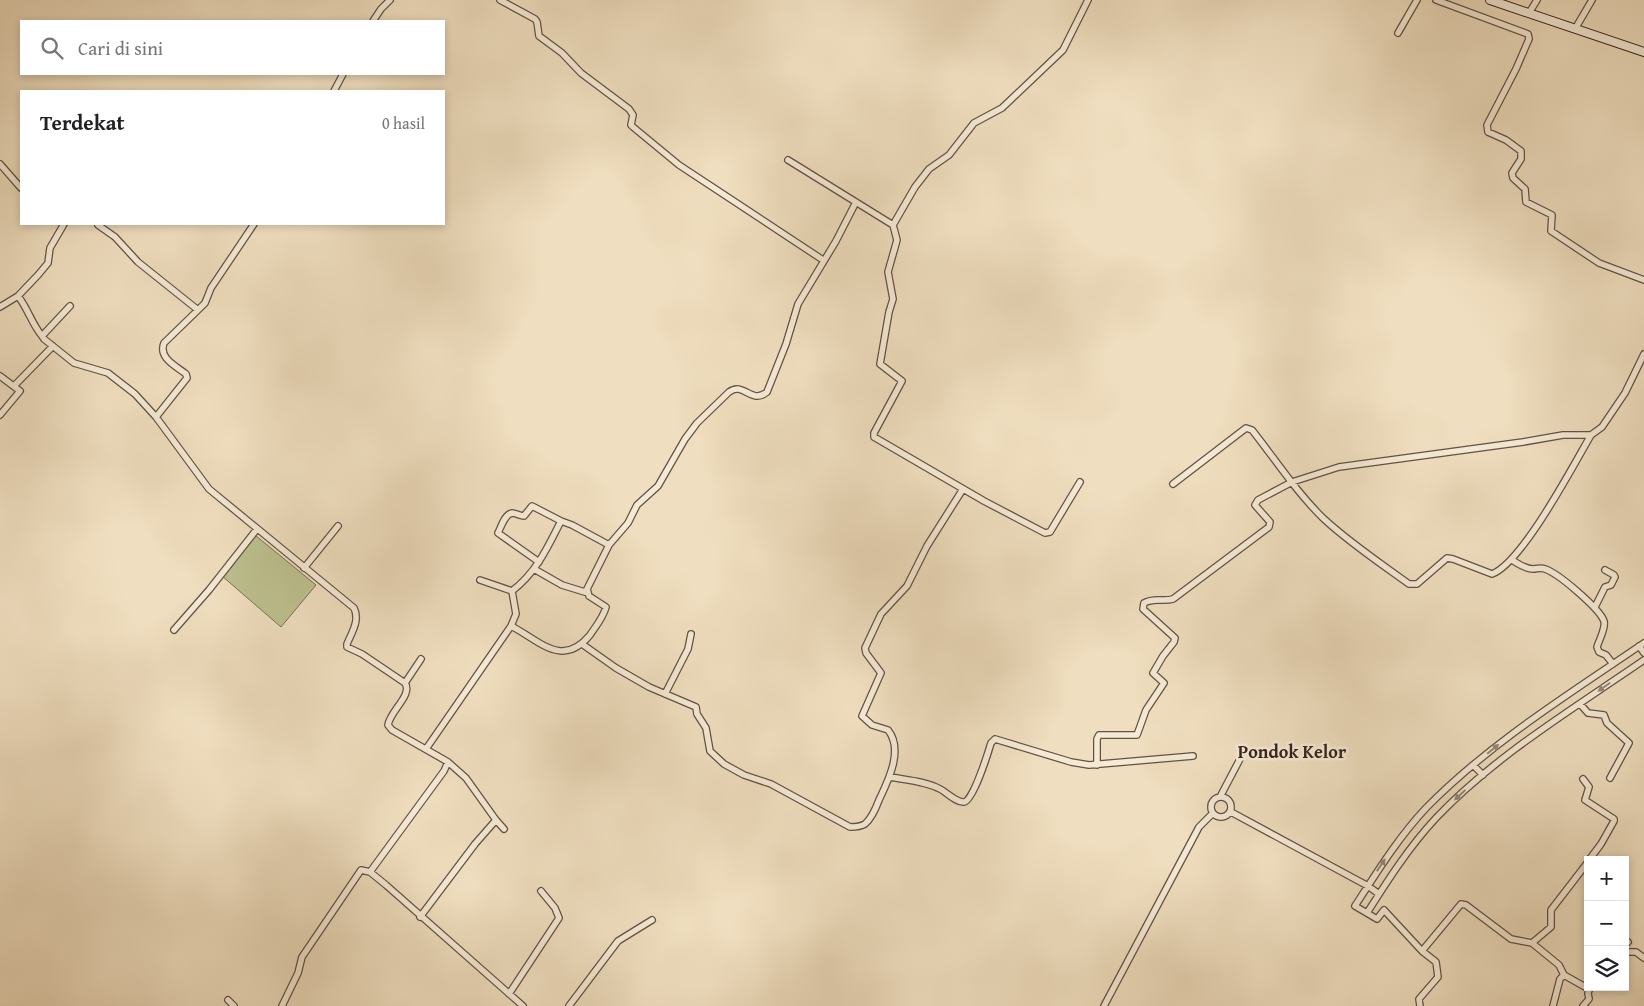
<!DOCTYPE html>
<html lang="id">
<head>
<meta charset="utf-8">
<style>
	:root { --surface:#fff; --page:#f6f6f6; --text:#202124; --muted:#757577; --line:#e0e0e0 }
	body { margin:0; font-family:"Gentium Book Plus",serif; background:var(--page); color:var(--text) }
	.controls { position:absolute; right:15px; bottom:15px; display:grid; overflow:hidden; border-radius:0px; box-shadow:0 2px 8px #0003 }
	.controls button { width:45px; height:45px; display:grid; place-items:center; padding:0; border:0; border-bottom:1px solid var(--line); background:var(--surface); color:var(--text); font:25px sans-serif }
	.list { margin:0; padding:0; list-style:none }
	h2 { display:flex; justify-content:space-between; align-items:center; height:65px; margin:0; padding:0 20px; font-size:21px }
	h2 small { font-size:16px; font-weight:400; color:var(--muted) }
	.icon { flex:none; width:28px; height:28px; fill:none; stroke:currentColor; stroke-width:2; stroke-linecap:round; stroke-linejoin:round }
	.map { position:relative; flex:none; width:1644px; height:1006px; overflow:hidden }
	.search { position:absolute; background:var(--surface); box-shadow:0 2px 8px #0003; left:20px; top:20px; width:425px; height:55px; display:flex; align-items:center; gap:12px; box-sizing:border-box; padding:0 18px; border-radius:0px; color:var(--muted); font-size:19px }
	.panel { position:absolute; background:var(--surface); box-shadow:0 2px 8px #0003; left:20px; top:90px; width:425px; height:135px; border-radius:0px }
	.map>svg:first-child { display:block }
	.green { fill:#bdc08f; stroke:#787255 }
	.lines { fill:none; stroke-linecap:round; stroke-linejoin:round }
	.street-casing { stroke:#625244; stroke-width:8 }
	.secondary-casing { stroke:#33241b; stroke-width:10 }
	.street { stroke:#f5ead5; stroke-width:5.5 }
	.secondary { stroke:#f5ead5; stroke-width:8 }
	.oneway { fill:#948778 }
	.labels { text-anchor:middle; stroke-width:5; stroke-linejoin:round; paint-order:stroke }
	.quarter-label { font-size:18px; font-weight:bold; fill:#33241b; stroke:#f5ead5 }
</style>
</head>
<body>
<div class="map">
<svg width="1644" height="1006" viewBox="0 0 1644 1006">
	<rect width="100%" height="100%" fill="#efdebf"/>
	<filter id="stains"><feTurbulence type="fractalNoise" baseFrequency=".004" numOctaves="4"/><feColorMatrix values="0 0 0 0 .2 0 0 0 0 .09 0 0 0 0 .02 0 0 0 .5 -.17"/></filter>
	<radialGradient id="worn" r=".72"><stop offset=".6" stop-color="#630" stop-opacity="0"/><stop offset="1" stop-color="#630" stop-opacity=".3"/></radialGradient>
	<path class="green" d="M 255,535 L 316,585 L 281,627 L 222,576 Z"/>
	<g class="lines">
		<defs>
			<path id="street" d="M 500,0 L 535,19 L 537,22 L 539,36 L 562,53 L 581,73 L 629,109 L 633,115 L 631,125 L 633,127 L 679,165 L 823,260
				M 1436,0 L 1528,34 L 1529,39 L 1516,69 L 1487,125 L 1488,132 L 1506,140 L 1521,151 L 1521,159 L 1512,173 L 1513,178 L 1525,189 L 1526,202 L 1552,215 L 1551,231 L 1599,263 L 1644,280
				M 1529,13 L 1537,0
				M 373,21 L 381,9 L 390,0
				M 1575,29 L 1592,0
				M 1398,33 L 1417,0
				M 334,91 L 343,74
				M 788,160 L 893,225 L 915,187 L 929,169 L 949,155 L 974,123 L 1002,108 L 1063,50 L 1088,0
				M 0,164 L 21,188
				M 98,225 L 115,237 L 138,262 L 198,310 L 205,303 L 211,288 L 254,224
				M 893,225 L 897,240 L 888,272 L 893,299 L 889,312 L 880,364 L 902,381 L 874,433 L 874,437 L 984,501 L 1045,533 L 1050,532 L 1080,482
				M 18,296 C 28,309 32,324 42,336
				M 70,306 L 42,336 L 44,339 L 74,363 L 108,373 L 135,394 L 156,417 L 209,489 L 354,608 C 360,620 352,632 347,644 L 347,647 L 362,654 L 405,683 C 413,695 390,711 388,725 L 392,730 L 448,762 L 444,771 L 370,872
				M 0,307 L 18,296 L 38,275 L 48,263 L 50,248 L 64,224
				M 0,376 L 20,391 L 0,415
				M 14,386 L 53,346
				M 156,417 L 187,378 L 186,374 C 176,366 158,358 164,343 L 198,310
				M 1173,484 L 1246,428 L 1252,430 C 1275,459 1297,493 1324,519 C 1350,543 1380,563 1409,584 L 1417,584 L 1447,558 L 1453,559 L 1492,574 C 1522,563 1573,466 1591,435
				M 1512,560 C 1519,564 1525,569 1533,569 C 1537,569 1541,567 1545,569 C 1558,573 1599,608 1604,621 C 1606,628 1599,640 1597,647 L 1599,652 L 1606,655 L 1613,664
				M 539,562 L 498,533 C 501,527 505,514 512,513 C 516,513 520,516 524,516 L 532,506 L 561,521
				M 304,568 L 338,526
				M 534,569 L 562,585 L 588,593
				M 480,580 L 512,591
				M 1595,607 L 1605,587 L 1611,585 L 1615,577 L 1614,575 L 1605,570
				M 511,626 L 516,614 L 512,591 C 536,573 548,547 561,521 L 572,525 L 609,545
				M 174,630 L 209,590 L 257,529
				M 582,644 L 616,668 L 649,687 L 696,707 L 697,714 L 706,728 L 710,751 L 724,764 L 744,775 L 771,784 L 850,827 C 855,827 860,827 865,824 C 872,818 876,808 879,800 C 888,781 904,750 888,730 L 872,725 L 862,716 L 881,673 L 866,653 L 865,648 L 881,614 L 907,586 L 927,546 L 963,489
				M 1639,646 L 1644,653
				M 405,683 L 421,659
				M 665,694 L 688,649 L 691,634
				M 1580,704 L 1588,713 L 1604,715 L 1607,723 L 1629,743 L 1610,778
				M 426,749 L 511,626 C 539,640 562,669 590,635 C 596,626 603,618 606,607 L 589,596 L 587,589 L 609,545 L 628,523 L 637,505 L 658,486 L 685,439 L 697,423 L 729,392 C 744,381 751,405 767,392 L 786,344 L 798,304 L 836,241 L 856,202
				M 1097,765 L 1097,739 L 1099,735 L 1137,735 L 1146,710 L 1164,683 L 1153,673 L 1163,656 L 1174,642 L 1175,638 L 1143,609 L 1144,603 C 1154,597 1163,602 1173,599 L 1269,527 L 1270,522 L 1255,505 L 1258,500 L 1292,482 L 1339,467 L 1523,442 L 1563,435 L 1591,435 L 1602,427 L 1625,393 L 1644,354
				M 1473,765 L 1483,775
				M 890,777 C 906,780 925,781 940,789 C 946,792 957,803 964,802 C 973,801 988,753 991,743 L 995,739 L 1071,762 L 1089,765 L 1193,756
				M 1583,779 L 1589,787 L 1585,800 L 1614,819 L 1614,821 L 1601,844 L 1589,860
				M1211 807a10 10 0 1 1 20 0a10 10 0 1 1-20 0Z
				M 1220,797 L 1240,759
				M 1231,812 L 1368,886 L 1379,894
				M 496,820 L 504,829
				M 1367,913 C 1388,880 1409,847 1436,818 C 1496,755 1573,709 1644,660
				M 420,917 L 475,844 L 496,820 L 466,778 L 448,762
				M 1532,943 L 1559,965 L 1564,975
				M 1625,945 L 1628,942
				M 1422,951 L 1461,904 L 1466,905 L 1511,939 L 1532,943 L 1551,927 L 1551,910 L 1588,862
				M 1625,952 L 1636,952 L 1644,958
				M 509,994 L 559,918 L 555,908 L 541,891
				M 228,1000 L 234,1006
				M 282,1006 L 298,973 L 302,957 L 361,870 L 370,872 L 386,885 L 523,1006
				M 569,1006 L 618,941 L 652,920
				M 1104,1006 L 1199,827 L 1212,814
				M 1420,1006 L 1419,999 L 1438,977 L 1436,962 L 1422,951 L 1384,910 L 1377,919 L 1355,906 C 1377,872 1398,838 1426,808 C 1490,743 1569,694 1644,643
				M 1553,1006 L 1560,979 L 1564,975 L 1587,988 L 1593,987
				M 1583,1006 L 1589,999 L 1588,993 L 1590,988"/>
			<path id="secondary" d="M 1490,0 L 1644,52"/>
		</defs>
		<use href="#street" class="street-casing"/>
		<use href="#secondary" class="secondary-casing"/>
		<use href="#street" class="street"/>
		<use href="#secondary" class="secondary"/>
	</g>
	<defs><path id="oneway-solid" d="M-6-.8H1V-3.2L6.5 0L1 3.2V.8H-6Z" transform="scale(1.25)"/></defs>
	<g class="oneway">
		<use href="#oneway-solid" transform="translate(1604 687) rotate(145)"/>
		<use href="#oneway-solid" transform="translate(1493 749) rotate(-39)"/>
		<use href="#oneway-solid" transform="translate(1460 795) rotate(137)"/>
		<use href="#oneway-solid" transform="translate(1381 865) rotate(-56)"/>
	</g>
	<g class="labels">
		<g class="quarter-label">
			<text x="1292" y="758">Pondok Kelor</text>
		</g>
	</g>
	<rect width="100%" height="100%" filter="url(#stains)"/>
	<rect width="100%" height="100%" fill="url(#worn)"/>
</svg>
<div class="controls">
<button>+</button>
<button>−</button>
<button><svg class="icon" aria-label="layers" viewBox="0 0 24 24"><path d="M12 4l9 5-9 5-9-5zM3 14l9 5 9-5"/></svg></button>
</div>
<div class="search"><svg class="icon" aria-label="search" viewBox="0 0 24 24"><circle cx="10" cy="10" r="6"/><path d="M15 15l6 6"/></svg>Cari di sini</div>
<section class="panel">
<h2>Terdekat<small>0 hasil</small></h2>
<ul class="list">
</ul>
</section>
</div>
</body>
</html>
